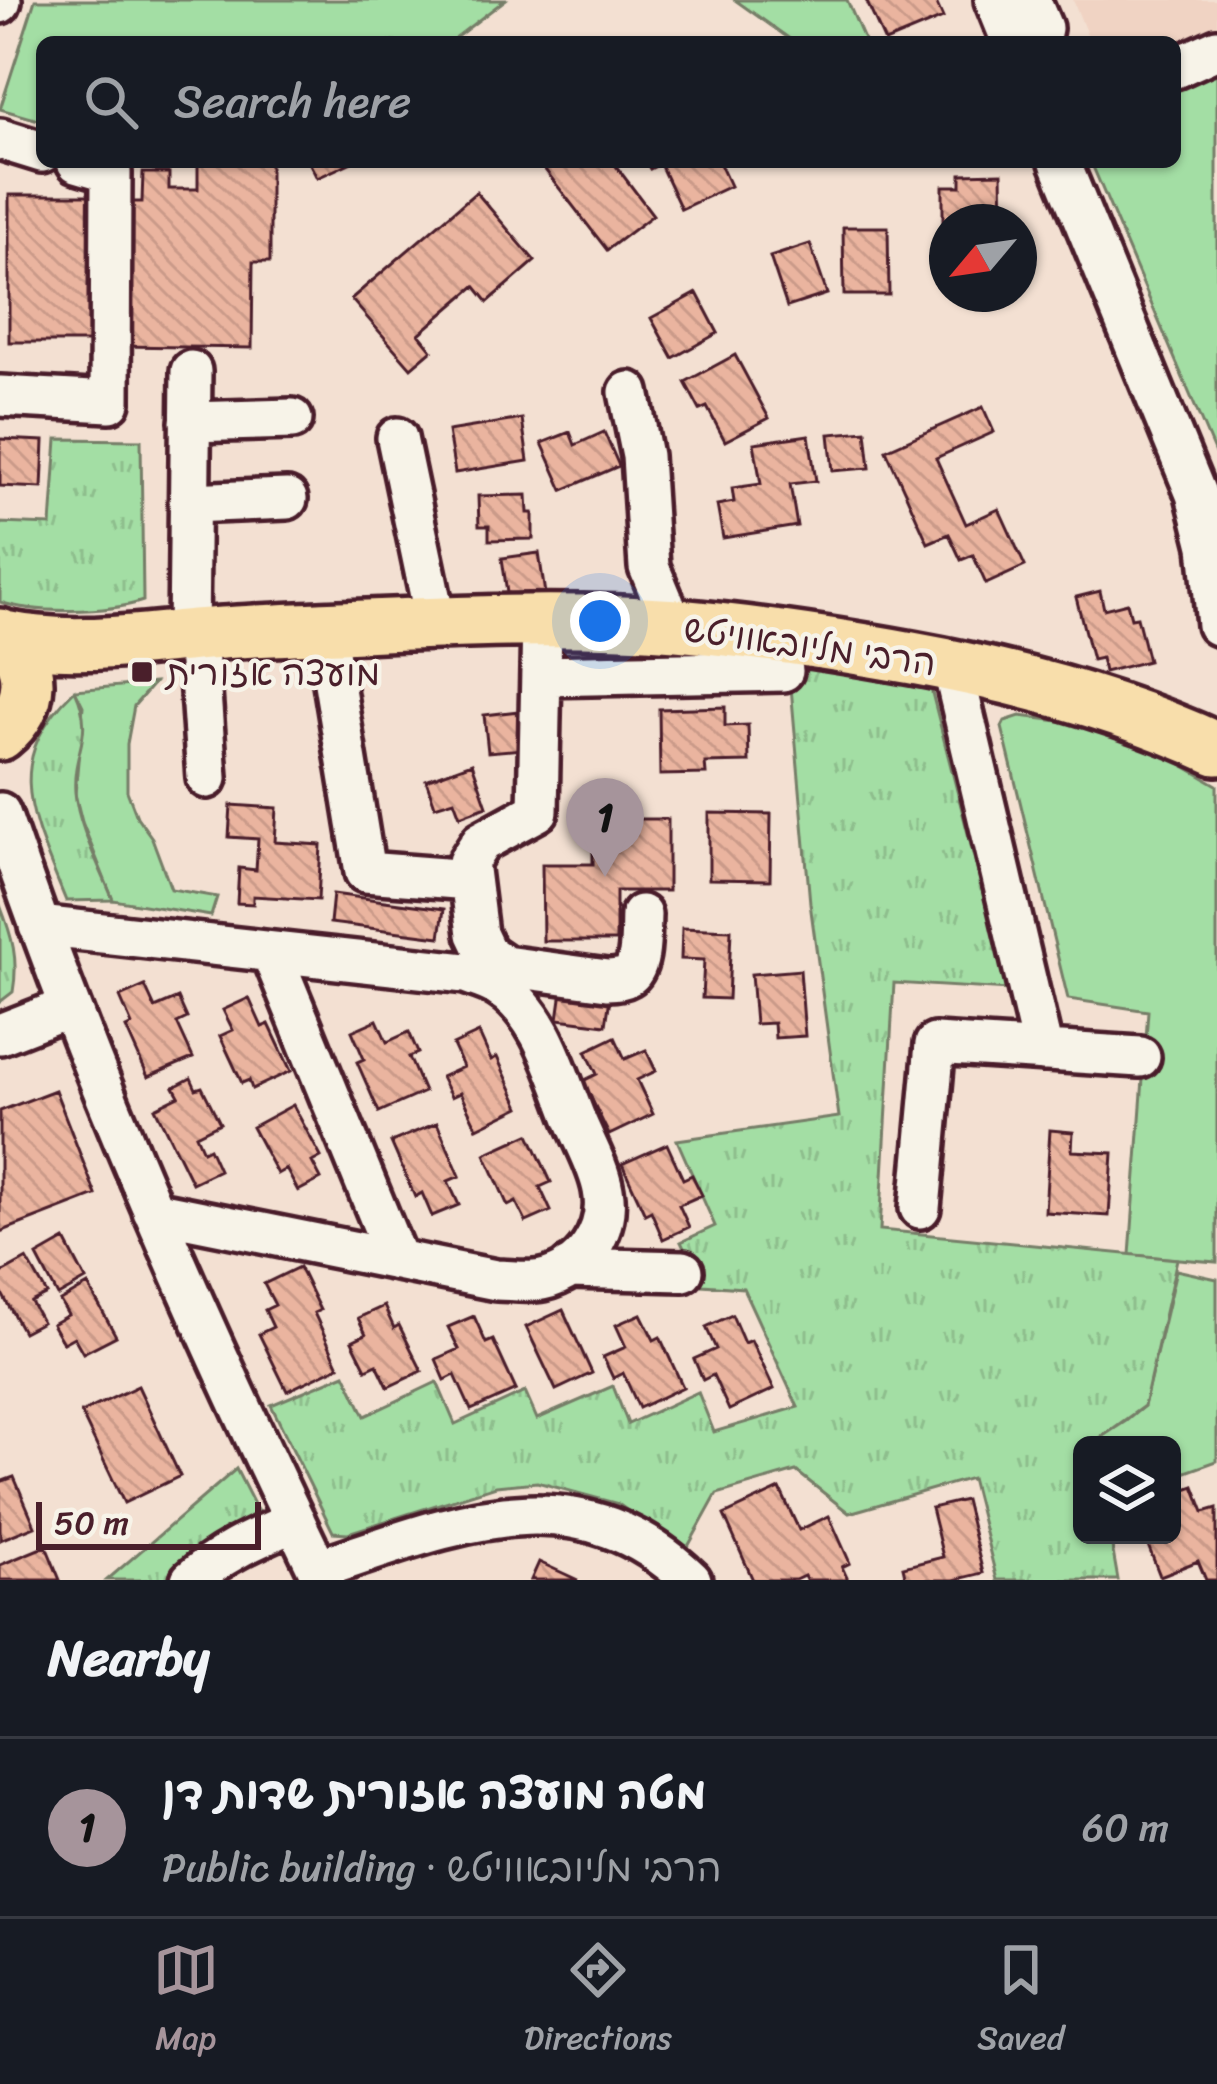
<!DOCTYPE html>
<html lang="en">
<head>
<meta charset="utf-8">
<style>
	:root { --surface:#171b24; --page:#242831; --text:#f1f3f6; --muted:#9ea1a6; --line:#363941; --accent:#a6949b }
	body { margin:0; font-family:Sriracha,"Playpen Sans Hebrew",sans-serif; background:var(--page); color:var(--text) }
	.controls { position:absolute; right:36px; bottom:36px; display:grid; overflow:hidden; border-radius:18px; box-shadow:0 3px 9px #0004 }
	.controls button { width:108px; height:108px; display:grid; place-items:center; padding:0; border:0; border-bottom:3px solid var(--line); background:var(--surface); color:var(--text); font:60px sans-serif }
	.compass { position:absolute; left:929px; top:204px; width:108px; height:108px; border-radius:50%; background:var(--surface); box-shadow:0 3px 9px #0004; rotate:241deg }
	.scale { position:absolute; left:36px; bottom:30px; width:225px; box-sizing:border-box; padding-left:12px; border:6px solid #4a1f2b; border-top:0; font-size:33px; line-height:42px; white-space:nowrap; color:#4a1f2b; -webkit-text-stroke:9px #f7f3e8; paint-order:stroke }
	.you { position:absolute; left:600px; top:621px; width:42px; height:42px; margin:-30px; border:9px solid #fff; border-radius:50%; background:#1a73e8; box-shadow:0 0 0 18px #1a73e833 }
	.badge { display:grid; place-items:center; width:78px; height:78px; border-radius:50%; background:var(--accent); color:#111; font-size:39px; font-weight:700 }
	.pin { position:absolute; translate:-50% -99px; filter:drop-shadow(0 3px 6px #0008) }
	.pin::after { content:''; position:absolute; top:63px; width:42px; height:36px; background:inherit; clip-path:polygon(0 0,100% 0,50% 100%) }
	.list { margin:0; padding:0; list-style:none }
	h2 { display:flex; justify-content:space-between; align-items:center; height:156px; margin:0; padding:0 48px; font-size:51px }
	h2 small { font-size:39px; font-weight:400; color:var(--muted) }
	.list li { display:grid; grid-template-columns:78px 1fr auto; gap:36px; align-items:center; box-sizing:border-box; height:180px; padding:0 48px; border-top:3px solid var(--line) }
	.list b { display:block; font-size:45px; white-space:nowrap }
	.list p { margin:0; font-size:39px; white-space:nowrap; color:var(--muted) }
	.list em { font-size:39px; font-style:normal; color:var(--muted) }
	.icon { flex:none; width:66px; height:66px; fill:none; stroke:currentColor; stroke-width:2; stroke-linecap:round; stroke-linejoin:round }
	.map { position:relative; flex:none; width:1217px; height:1580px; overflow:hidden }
	.search { position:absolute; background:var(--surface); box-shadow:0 3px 9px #0004; left:36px; right:36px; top:36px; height:132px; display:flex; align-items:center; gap:30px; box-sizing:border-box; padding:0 42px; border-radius:18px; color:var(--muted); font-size:45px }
	.sheet { height:336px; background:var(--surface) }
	nav { display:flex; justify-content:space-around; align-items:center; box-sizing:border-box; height:168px; border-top:3px solid var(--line); background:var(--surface); font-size:33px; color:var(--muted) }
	nav a { display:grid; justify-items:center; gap:6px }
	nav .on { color:var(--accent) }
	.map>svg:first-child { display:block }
	.built { fill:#f0d3c3 }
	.green { fill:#a3dea4; stroke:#767e68; stroke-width:3 }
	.park { fill:url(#park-tufts); stroke:#767e68; stroke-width:3 }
	.building { fill:url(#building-back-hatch); stroke:#4a1f2b; stroke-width:3 }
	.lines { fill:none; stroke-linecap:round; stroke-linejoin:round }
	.minor-casing { stroke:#4a1f2b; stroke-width:48 }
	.major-casing { stroke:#4a1f2b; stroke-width:60 }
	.minor { stroke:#f7f3e8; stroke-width:39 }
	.major { stroke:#f8deab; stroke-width:51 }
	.poi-dot { fill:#4a1f2b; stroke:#f7f3e8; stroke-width:4.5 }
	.labels { text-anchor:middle; stroke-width:9; stroke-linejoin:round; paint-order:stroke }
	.street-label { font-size:36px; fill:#4a1f2b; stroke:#f7f3e8 }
	.poi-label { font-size:36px; fill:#4a1f2b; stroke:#f7f3e8; text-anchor:start }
</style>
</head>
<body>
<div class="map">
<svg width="1217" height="1580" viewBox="0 0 1217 1580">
	<defs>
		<pattern id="park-tufts" width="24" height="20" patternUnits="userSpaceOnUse" patternTransform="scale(3)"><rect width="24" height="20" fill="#a3dea4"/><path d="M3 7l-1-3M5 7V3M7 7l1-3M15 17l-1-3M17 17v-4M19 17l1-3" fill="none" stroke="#8ebe8d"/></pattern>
		<pattern id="building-back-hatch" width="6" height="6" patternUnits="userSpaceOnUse" patternTransform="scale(3)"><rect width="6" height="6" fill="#eab49f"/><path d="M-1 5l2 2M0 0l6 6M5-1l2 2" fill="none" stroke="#ca9a89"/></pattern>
	</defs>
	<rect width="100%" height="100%" fill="#f3e0d2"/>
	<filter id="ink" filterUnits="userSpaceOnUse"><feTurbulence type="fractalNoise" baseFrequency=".00833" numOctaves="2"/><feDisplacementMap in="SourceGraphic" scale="24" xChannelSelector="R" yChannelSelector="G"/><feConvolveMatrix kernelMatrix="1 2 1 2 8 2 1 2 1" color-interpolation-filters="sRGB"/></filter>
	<g filter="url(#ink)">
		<path class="built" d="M 1073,0 L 1217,0 L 1217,38 L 1175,54 L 1175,42 L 1090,42 Z"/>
		<path class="green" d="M 35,0 L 505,0 L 450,42 L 42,42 L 42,121 L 0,109 Z
			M 735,0 L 847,0 L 865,42 L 794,42 Z
			M 1217,67 L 1217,458 L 1091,162 L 1175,162 L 1175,84 Z
			M 154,683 L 134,706 L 127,744 L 127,791 L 137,817 L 152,838 L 171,889 L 217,897 L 211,916 L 113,900 L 82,822 L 75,794 L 83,706 L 75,690 Z
			M 1020,716 L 1074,723 L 1147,744 L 1217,785 L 1217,1262 L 1130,1255 L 1148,1011 L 1068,999 L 1002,727 L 1005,721 Z
			M 1176,1270 L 1217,1279 L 1217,1461 L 1172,1477 L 1172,1445 L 1098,1445 L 1100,1438 L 1126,1421 L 1144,1406 Z"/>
		<path class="park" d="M 57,439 L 141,440 L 143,601 C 108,613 35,614 0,602 L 0,523 L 51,525 Z
			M 788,653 L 930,685 L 1008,990 L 894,983 L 880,1230 L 1177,1259 L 1144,1406 L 1100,1438 L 1098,1445 L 1082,1445 L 1082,1535 L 1110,1535 L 1118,1580 L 997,1580 L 971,1478 L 849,1513 L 796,1471 L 717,1494 L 685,1552 L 618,1504 L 537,1482 L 496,1486 L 348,1533 L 333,1532 L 271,1405 L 345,1374 L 365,1416 L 437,1382 L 455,1424 L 525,1392 L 537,1419 L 613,1386 L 628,1424 L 698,1392 L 714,1432 L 798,1407 L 743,1288 L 702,1285 L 681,1242 L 715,1226 L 677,1140 L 839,1117 L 810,903 Z
			M 75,690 C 96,736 72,749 75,792 C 78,828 100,866 113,900 L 66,901 C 32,817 0,761 75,690 Z
			M 0,905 C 12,936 19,959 13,992 L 0,1002 Z
			M 236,1469 L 261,1518 L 175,1580 L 107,1580 Z"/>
		<path class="building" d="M 866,0 L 935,0 L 943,18 L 885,42 Z
			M 198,162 L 270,163 L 270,262 L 253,262 L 252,348 L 121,346 L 122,202 L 142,202 L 143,173 L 169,173 L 169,189 L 198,189 Z
			M 309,162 L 352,162 L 317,178 Z
			M 539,162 L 613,162 L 653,215 L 607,250 Z
			M 646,162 L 719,162 L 730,186 L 681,209 L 660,164 L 650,169 Z
			M 1002,173 L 1003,222 L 943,222 L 943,186 L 961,186 L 961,174 Z
			M 476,192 L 535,261 L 488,302 L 475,286 L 419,334 L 432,350 L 411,368 L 351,299 Z
			M 9,195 L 100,195 L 100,342 L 9,342 Z
			M 843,227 L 888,227 L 889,295 L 844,295 Z
			M 810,244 L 827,294 L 787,307 L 770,257 Z
			M 697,293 L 718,333 L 673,358 L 651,318 Z
			M 735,355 L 769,418 L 725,441 L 707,407 L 700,410 L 685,382 Z
			M 983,407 L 994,432 L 936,458 L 966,524 L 999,509 L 1025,566 L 986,584 L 973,555 L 961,560 L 949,534 L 928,543 L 886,450 Z
			M 522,419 L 528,461 L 455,473 L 448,431 Z
			M 866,431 L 870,468 L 833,471 L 829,434 Z
			M 570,432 L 575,445 L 604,432 L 619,466 L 563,490 L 542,443 Z
			M 809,435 L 816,481 L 790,484 L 797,526 L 723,538 L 717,505 L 734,502 L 732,488 L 761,484 L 754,443 Z
			M 0,439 L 44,441 L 42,488 L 0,486 Z
			M 527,495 L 528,513 L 533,513 L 533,539 L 489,540 L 489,526 L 479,526 L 478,496 Z
			M 539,553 L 545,594 L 508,600 L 502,558 Z
			M 1100,591 L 1104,609 L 1127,603 L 1131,618 L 1137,617 L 1148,661 L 1104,672 L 1101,658 L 1092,660 L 1076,597 Z
			M 725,707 L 725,726 L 748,725 L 749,762 L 705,763 L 706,774 L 660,775 L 659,709 Z
			M 519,711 L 523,749 L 488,752 L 484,715 Z
			M 472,763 L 487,806 L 460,816 L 454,800 L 435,806 L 426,780 Z
			M 231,805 L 277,808 L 275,842 L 321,845 L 318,900 L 253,896 L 253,904 L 237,903 L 239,868 L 256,870 L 258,839 L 229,837 Z
			M 709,813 L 771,814 L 770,880 L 709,879 Z
			M 593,819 L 668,819 L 668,891 L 616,891 L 616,941 L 543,941 L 542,864 L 593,864 Z
			M 333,894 L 444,909 L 440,937 L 330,923 Z
			M 682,928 L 731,930 L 728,999 L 702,998 L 704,960 L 681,959 Z
			M 800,970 L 805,1036 L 775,1038 L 774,1023 L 755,1024 L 751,974 Z
			M 145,986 L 155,1008 L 178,998 L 187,1018 L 177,1023 L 193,1058 L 148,1077 L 126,1028 L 132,1025 L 120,997 Z
			M 562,991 L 610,998 L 606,1025 L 558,1019 Z
			M 249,998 L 262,1027 L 269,1024 L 291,1071 L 252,1089 L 249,1080 L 242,1083 L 220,1036 L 233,1030 L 223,1010 Z
			M 377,1020 L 387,1042 L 409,1032 L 418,1053 L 409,1057 L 424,1092 L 379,1112 L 357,1062 L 364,1059 L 352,1031 Z
			M 479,1033 L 491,1060 L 497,1057 L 520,1107 L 477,1128 L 460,1093 L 451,1097 L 441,1077 L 463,1067 L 453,1045 Z
			M 615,1037 L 625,1059 L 646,1050 L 656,1071 L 637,1080 L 653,1114 L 609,1135 L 583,1081 L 597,1074 L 586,1051 Z
			M 191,1078 L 196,1089 L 202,1087 L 220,1123 L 196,1135 L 203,1151 L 209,1148 L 219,1170 L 192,1183 L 155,1108 L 179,1096 L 174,1087 Z
			M 55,1090 L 96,1195 L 0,1232 L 0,1111 Z
			M 293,1105 L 321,1157 L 312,1162 L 321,1179 L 298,1191 L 286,1169 L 277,1174 L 252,1127 Z
			M 437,1123 L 460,1176 L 448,1181 L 459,1205 L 432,1216 L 422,1193 L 415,1197 L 391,1142 Z
			M 1050,1130 L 1073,1132 L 1072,1151 L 1113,1153 L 1109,1216 L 1045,1212 Z
			M 529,1134 L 551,1182 L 540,1187 L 551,1211 L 526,1222 L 516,1202 L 508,1206 L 485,1154 Z
			M 667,1144 L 683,1179 L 692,1175 L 702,1195 L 679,1205 L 689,1227 L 663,1239 L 651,1211 L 645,1214 L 622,1164 Z
			M 65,1240 L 86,1280 L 58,1296 L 37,1256 Z
			M 27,1259 L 47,1294 L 31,1302 L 42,1322 L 23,1332 L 0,1290 L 0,1274 Z
			M 299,1267 L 320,1310 L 314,1313 L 339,1366 L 287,1391 L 259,1334 L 273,1327 L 265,1310 L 275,1305 L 264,1284 Z
			M 88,1285 L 116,1336 L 83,1353 L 74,1337 L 63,1343 L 52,1324 L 68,1315 L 60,1301 Z
			M 384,1306 L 394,1328 L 399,1325 L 422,1371 L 388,1387 L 377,1364 L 366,1369 L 352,1341 L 366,1334 L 358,1318 Z
			M 563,1310 L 592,1373 L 556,1390 L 526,1327 Z
			M 641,1314 L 654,1340 L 660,1337 L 683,1387 L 639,1408 L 623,1373 L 613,1378 L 603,1357 L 626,1347 L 616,1325 Z
			M 732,1315 L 744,1343 L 751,1340 L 774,1389 L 729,1410 L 713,1375 L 703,1380 L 694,1359 L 716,1349 L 706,1327 Z
			M 474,1316 L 486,1343 L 493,1340 L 516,1390 L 471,1410 L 455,1375 L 445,1380 L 436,1359 L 459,1349 L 448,1327 Z
			M 138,1386 L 180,1476 L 124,1503 L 81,1413 Z
			M 14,1477 L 35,1526 L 0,1540 L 0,1482 Z
			M 1194,1486 L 1204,1512 L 1217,1508 L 1217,1580 L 1206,1580 L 1198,1561 L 1160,1576 L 1144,1535 L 1172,1535 L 1172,1494 Z
			M 780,1489 L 799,1530 L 829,1516 L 850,1563 L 842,1567 L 848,1580 L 806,1580 L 804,1576 L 795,1580 L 753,1580 L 724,1515 Z
			M 965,1500 L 983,1573 L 954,1580 L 906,1580 L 903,1567 L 943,1557 L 931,1508 Z
			M 46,1546 L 60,1580 L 0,1580 L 0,1565 Z
			M 539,1562 L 578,1580 L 531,1580 Z"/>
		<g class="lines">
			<defs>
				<path id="minor" d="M 995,0 L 1012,42
					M 1030,0 L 1042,28 L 1039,42
					M 0,3 L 1,0
					M 1175,68 L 1217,49
					M 0,139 L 42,152
					M 1060,162 L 1196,494 L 1209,546 L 1217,625
					M 629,392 L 642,456 L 649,567 L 673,625
					M 0,396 L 110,402 L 111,172 L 77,162
					M 190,422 L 292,419
					M 397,438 L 436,624
					M 189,503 L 287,499
					M 542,622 L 538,811 L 481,842 L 468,862 L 477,934 L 486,953 L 505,966 L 607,980 C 613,980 623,979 628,976 C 643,967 640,931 641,915
					M 325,628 L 365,872 L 470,880
					M 197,635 L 207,778
					M 188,636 L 191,371
					M 952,665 L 1043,1051
					M 541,676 L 783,671
					M 0,813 C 89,1076 202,1330 323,1580
					M 39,926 L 465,973 C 476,977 489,980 499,987 C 542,1013 558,1077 576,1121 C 585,1143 599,1167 603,1190 C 611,1231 583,1271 542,1280 C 528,1283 510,1280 496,1280 L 153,1211
					M 271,952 L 397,1260
					M 0,1034 L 69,1007
					M 920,1208 L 935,1044 L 1140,1057
					M 569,1268 L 683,1271
					M 318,1569 C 449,1526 574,1468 691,1580
					M 191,1580 C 222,1552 257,1538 295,1521"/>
				<path id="major" d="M 0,635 C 38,660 34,707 0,734
					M 4,637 C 67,650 131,641 195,635 C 243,631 292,629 340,627 C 452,622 566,617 677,625 C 756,632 834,644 912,658 C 1017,677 1120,704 1217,749"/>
			</defs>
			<use href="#minor" class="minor-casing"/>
			<use href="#major" class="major-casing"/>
			<use href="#minor" class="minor"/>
			<use href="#major" class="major"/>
		</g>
	</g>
	<rect class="poi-dot" x="130" y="660" width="24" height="24" rx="6"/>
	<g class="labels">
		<g class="street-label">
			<text transform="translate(810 645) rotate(8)" y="13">הרבי מליובאוויטש</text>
		</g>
		<g class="poi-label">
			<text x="166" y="685">מועצה אזורית</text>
		</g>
	</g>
</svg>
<div class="controls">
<button><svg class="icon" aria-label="layers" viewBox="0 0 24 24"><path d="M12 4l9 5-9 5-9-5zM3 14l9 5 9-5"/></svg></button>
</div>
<svg class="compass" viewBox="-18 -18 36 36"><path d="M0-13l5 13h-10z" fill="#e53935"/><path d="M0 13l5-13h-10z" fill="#9ea1a6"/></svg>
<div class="scale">50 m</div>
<div class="you"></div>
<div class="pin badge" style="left:605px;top:877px">1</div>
<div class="search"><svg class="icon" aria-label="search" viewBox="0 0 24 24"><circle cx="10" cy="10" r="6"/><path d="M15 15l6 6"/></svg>Search here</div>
</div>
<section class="sheet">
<h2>Nearby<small></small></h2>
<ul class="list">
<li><span class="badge">1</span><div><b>מטה מועצה אזורית שדות דן</b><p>Public building · הרבי מליובאוויטש</p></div><em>60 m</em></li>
</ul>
</section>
<nav>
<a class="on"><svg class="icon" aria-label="map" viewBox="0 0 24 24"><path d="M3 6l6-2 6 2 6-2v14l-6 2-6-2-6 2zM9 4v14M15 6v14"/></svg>Map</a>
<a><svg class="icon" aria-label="directions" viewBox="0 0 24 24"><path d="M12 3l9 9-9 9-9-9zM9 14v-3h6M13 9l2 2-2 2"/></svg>Directions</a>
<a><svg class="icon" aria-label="saved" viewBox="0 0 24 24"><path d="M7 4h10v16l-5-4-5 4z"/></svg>Saved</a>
</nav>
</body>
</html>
